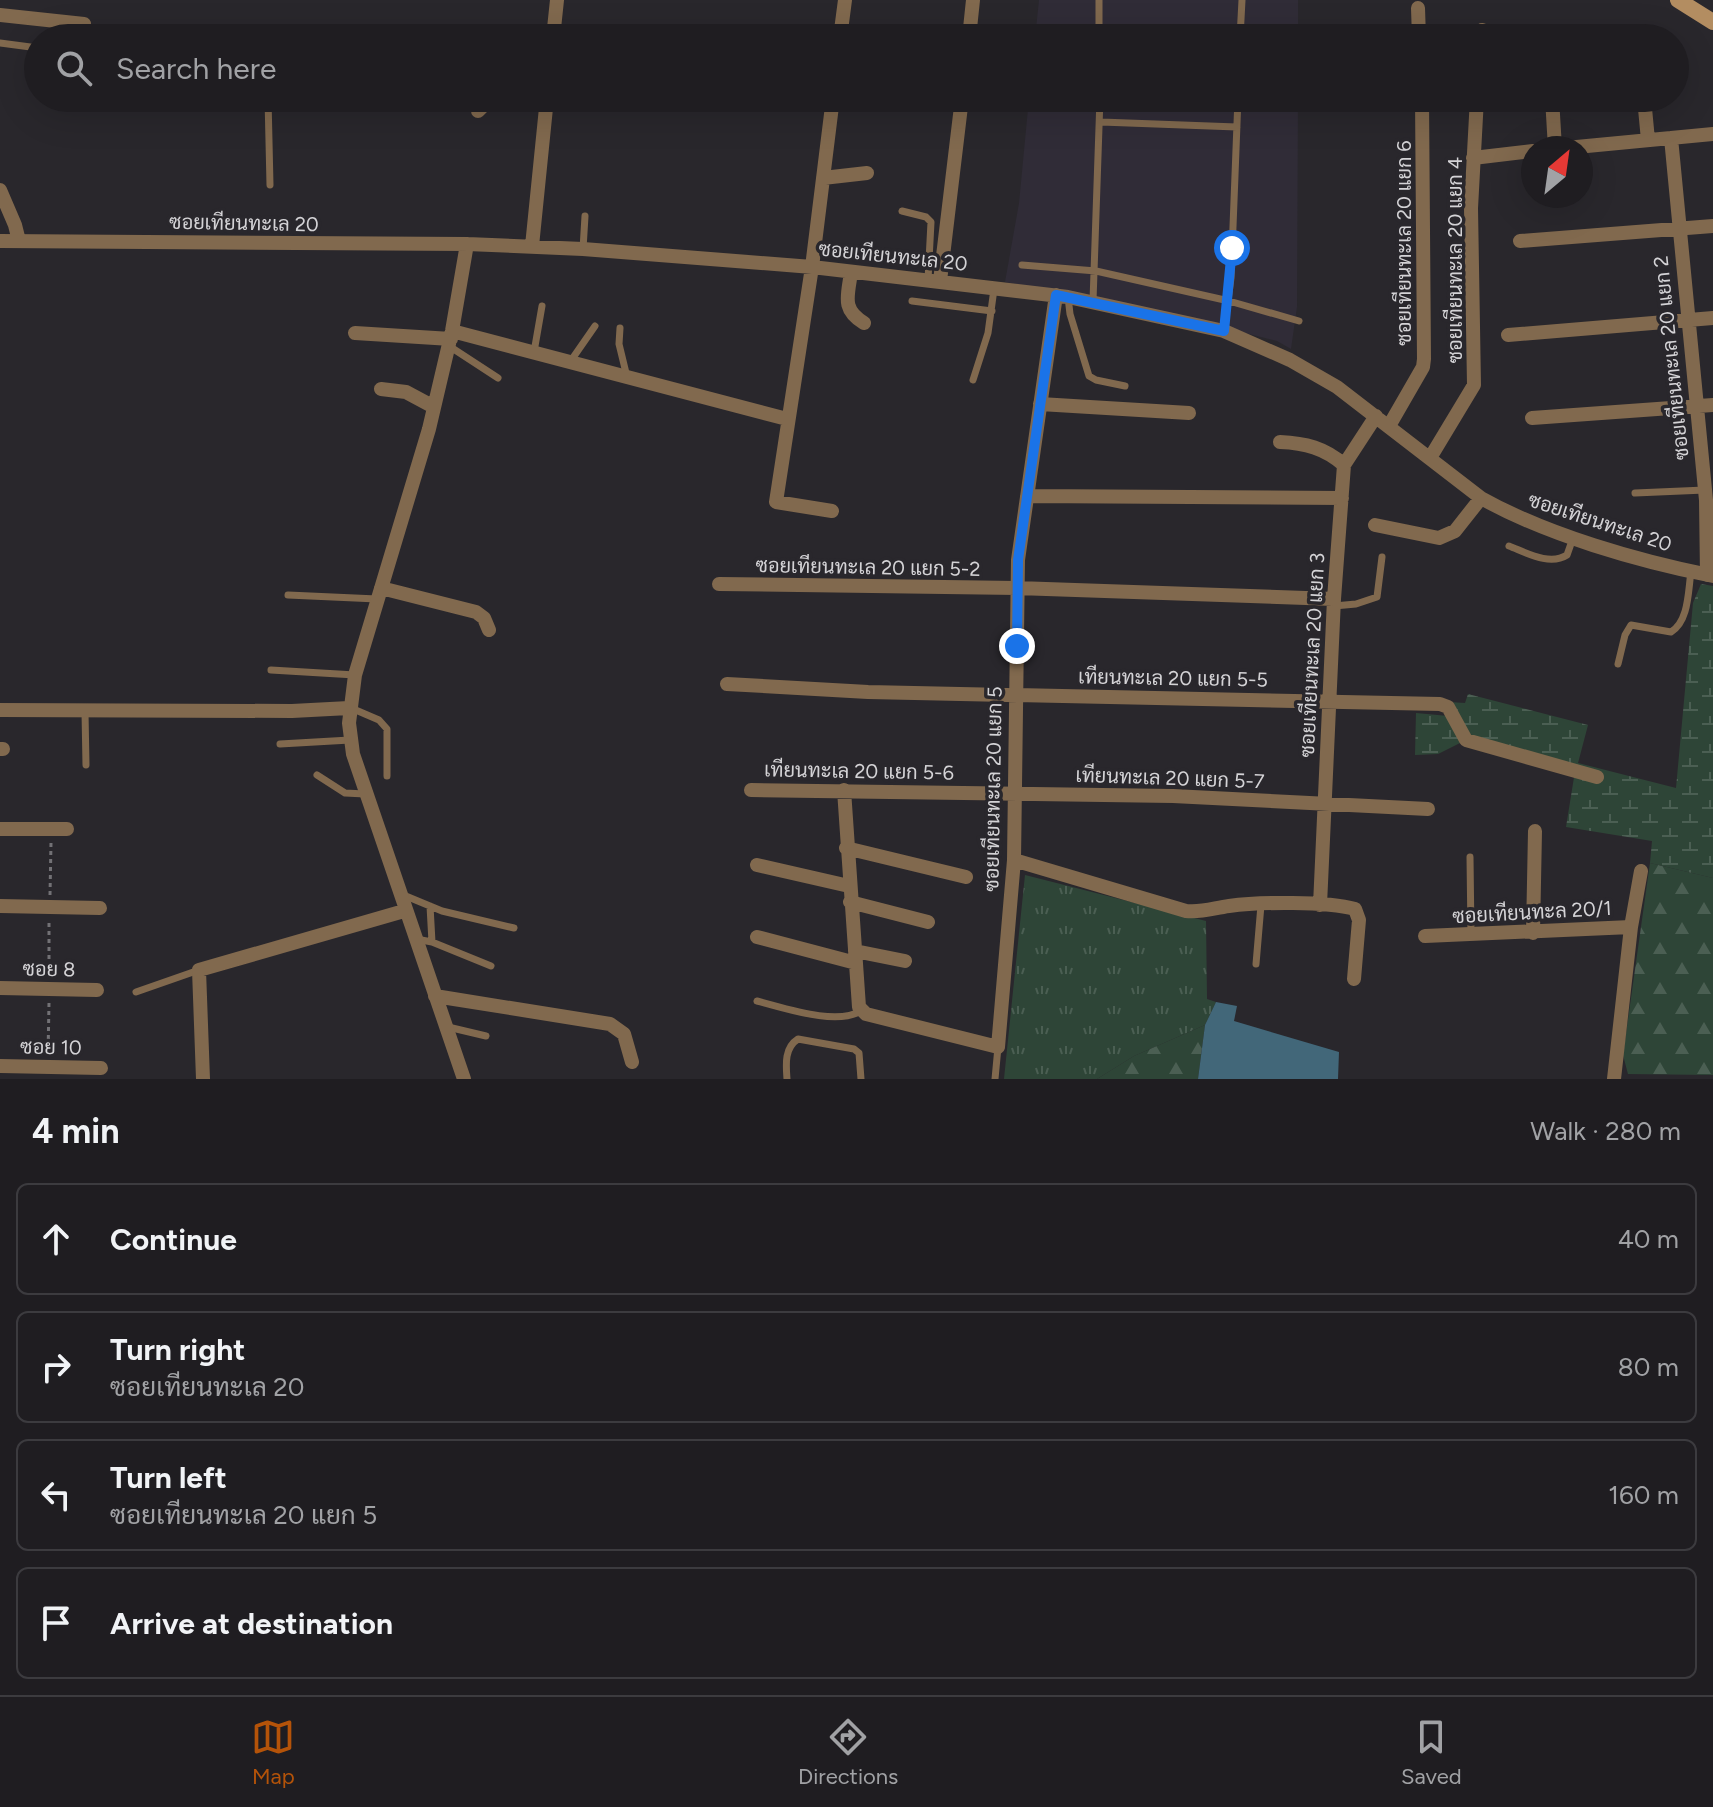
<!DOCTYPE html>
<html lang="en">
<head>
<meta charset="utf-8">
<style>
	:root { --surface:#1f1d21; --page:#2c2a2e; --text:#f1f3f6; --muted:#a1a2a5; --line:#3c3b3f; --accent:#b45309 }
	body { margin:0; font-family:Figtree,Sarabun,sans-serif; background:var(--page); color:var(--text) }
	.compass { position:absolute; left:1521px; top:136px; width:72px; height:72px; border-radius:50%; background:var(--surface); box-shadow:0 8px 32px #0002; rotate:29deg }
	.stop { position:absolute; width:24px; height:24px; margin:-18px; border:6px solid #1a73e8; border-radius:50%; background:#fff }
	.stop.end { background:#1a73e8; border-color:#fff; box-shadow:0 2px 8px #0008 }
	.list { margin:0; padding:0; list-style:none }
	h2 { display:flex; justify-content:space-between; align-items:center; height:104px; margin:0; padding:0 32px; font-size:34px }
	h2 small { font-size:26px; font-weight:400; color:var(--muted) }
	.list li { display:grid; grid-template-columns:52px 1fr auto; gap:24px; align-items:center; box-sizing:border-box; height:112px; margin:0 16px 16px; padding:0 16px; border:2px solid var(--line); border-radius:12px }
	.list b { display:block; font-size:30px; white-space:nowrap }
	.list p { margin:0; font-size:26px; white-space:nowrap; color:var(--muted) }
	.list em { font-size:26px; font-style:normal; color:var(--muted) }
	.icon { flex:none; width:44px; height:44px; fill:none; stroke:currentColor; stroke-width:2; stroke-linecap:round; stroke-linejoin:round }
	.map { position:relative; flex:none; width:1713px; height:1079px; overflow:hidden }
	.search { position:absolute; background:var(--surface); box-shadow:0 8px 32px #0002; left:24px; right:24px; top:24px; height:88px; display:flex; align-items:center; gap:20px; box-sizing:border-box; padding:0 28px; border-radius:44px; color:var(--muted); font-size:30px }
	.sheet { height:616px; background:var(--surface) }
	nav { display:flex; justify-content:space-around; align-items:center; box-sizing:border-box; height:112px; border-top:2px solid var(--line); background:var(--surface); font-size:22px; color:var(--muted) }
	nav a { display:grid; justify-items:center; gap:4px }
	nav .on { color:var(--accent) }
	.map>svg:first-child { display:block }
	.built { fill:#302c37 }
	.grass { fill:url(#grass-tufts) }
	.forest { fill:url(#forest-firs) }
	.wetland { fill:url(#wetland-marsh) }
	.water { fill:#426779 }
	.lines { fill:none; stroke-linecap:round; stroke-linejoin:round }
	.path { stroke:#727175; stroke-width:3; stroke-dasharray:4 4; stroke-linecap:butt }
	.lane { stroke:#81694e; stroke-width:7 }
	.street { stroke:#81694e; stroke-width:14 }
	.secondary { stroke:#b38d61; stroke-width:16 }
	.route { stroke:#1a73e8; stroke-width:10 }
	.labels { text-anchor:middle; stroke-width:7; stroke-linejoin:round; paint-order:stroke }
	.street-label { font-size:20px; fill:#d4d3d6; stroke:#29272c }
</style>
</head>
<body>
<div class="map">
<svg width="1713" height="1079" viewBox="0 0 1713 1079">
	<defs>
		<pattern id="grass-tufts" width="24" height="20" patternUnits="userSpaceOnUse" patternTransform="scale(2)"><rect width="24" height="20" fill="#2e4537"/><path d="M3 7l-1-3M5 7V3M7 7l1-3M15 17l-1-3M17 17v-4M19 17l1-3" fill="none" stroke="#4b5f53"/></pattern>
		<pattern id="forest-firs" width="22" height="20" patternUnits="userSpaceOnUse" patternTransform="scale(2)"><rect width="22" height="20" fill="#2e4537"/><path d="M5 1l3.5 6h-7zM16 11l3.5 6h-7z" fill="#4b5f53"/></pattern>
		<pattern id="wetland-marsh" width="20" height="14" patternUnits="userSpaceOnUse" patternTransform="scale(2)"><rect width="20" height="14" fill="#2e4537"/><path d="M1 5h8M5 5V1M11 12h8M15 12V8" fill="none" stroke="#4b5f53"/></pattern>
	</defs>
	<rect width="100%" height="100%" fill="#29272c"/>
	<path class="built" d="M 1039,0 L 1298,0 L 1298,38 L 1035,38 Z
		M 1029,98 L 1298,98 L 1297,307 L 1291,349 L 1277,341 L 1148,309 L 1005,282 L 1019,203 Z"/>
	<path class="grass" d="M 1025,875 L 1206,921 L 1207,999 L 1216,1002 L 1205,1025 L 1134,1056 L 1097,1079 L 1004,1079 Z"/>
	<path class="forest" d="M 1650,863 L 1713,878 L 1713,1075 L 1628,1074 L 1623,1055 Z
		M 1205,1025 L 1198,1079 L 1097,1079 L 1134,1056 Z"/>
	<path class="wetland" d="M 1701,584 L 1713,586 L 1713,878 L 1650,863 L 1652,841 L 1566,827 L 1576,765 L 1468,739 L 1438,754 L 1415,755 L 1416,713 L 1448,716 L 1449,702 L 1465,703 L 1468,694 L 1588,725 L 1578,763 L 1676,788 L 1693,603 Z"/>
	<path class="water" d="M 1216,1002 L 1237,1006 L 1234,1021 L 1339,1052 L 1338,1079 L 1198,1079 L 1205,1025 Z"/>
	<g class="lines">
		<path class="path" d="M 50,895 L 51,843
			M 49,975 L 49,919
			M 48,1055 L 49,1003"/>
		<path class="lane" d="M 1099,0 L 1099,38
			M 1240,38 L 1242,0
			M 0,43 L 38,48
			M 268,98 L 270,185
			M 1101,122 L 1237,127
			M 902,211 L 926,217 L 931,222 L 928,280
			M 583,249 L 585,216
			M 1022,265 L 1096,271 L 1229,301 L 1299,321
			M 1068,297 L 1070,314 L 1089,376 L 1096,380 L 1125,386
			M 912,301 L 992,311
			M 1093,301 L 1100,98
			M 620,328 L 619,344 L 627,377
			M 1224,331 L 1231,278 L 1238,98
			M 449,346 L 498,378
			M 534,352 L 542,306
			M 570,362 L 595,326
			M 973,380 L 988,333 L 994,289
			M 1635,493 L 1705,490
			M 1509,546 C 1527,553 1550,566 1567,555 L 1573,538
			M 288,595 L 377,599
			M 1334,606 L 1356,604 L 1377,597 L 1382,557
			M 1618,664 L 1625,635 L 1631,625 L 1671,632 C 1689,621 1688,591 1691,572
			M 271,670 L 355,675
			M 351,708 L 379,720 L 387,729 L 387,776
			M 85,712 L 86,765
			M 280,744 L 350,740
			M 317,775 L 345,793 L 365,794
			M 1470,857 L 1471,935
			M 401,894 L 442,911 L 514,928
			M 430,906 L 432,942
			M 416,939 L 432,942 L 491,966
			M 1256,964 L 1261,905
			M 136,992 L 199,970
			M 757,1001 C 785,1008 836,1026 861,1011
			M 448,1027 L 486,1036
			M 787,1079 C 786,1065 784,1048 798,1039 L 854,1049 L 859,1053 L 861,1079
			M 995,1079 L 998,1047"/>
		<path class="street" d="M 1418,8 L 1419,38
			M 0,15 L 84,24
			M 553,38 L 557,0
			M 840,38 L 845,0
			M 969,38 L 973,0
			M 1481,38 L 1482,30
			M 1552,98 L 1555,148
			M 1644,98 L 1648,140
			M 478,111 L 491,98
			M 1671,138 L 1706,500 L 1707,575
			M 1566,148 L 1713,134
			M 1473,158 L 1533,151
			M 823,178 L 867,173
			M 0,190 L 15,225 L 19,241
			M 0,241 L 467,244 L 583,249 L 812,267 L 1068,297 L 1224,331 L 1290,360 L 1337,387 L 1481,498 C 1547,535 1638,561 1713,576
			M 1520,241 L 1713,226
			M 532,246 L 547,98
			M 851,272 C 848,296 841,309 864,323
			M 940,281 L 962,98
			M 452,331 L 787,419
			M 355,333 L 451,339
			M 1508,335 L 1713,318
			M 381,389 L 406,392 L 434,407
			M 1040,404 L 1189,413
			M 1532,418 L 1713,405
			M 1389,426 L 1423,367 L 1424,359 L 1422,98
			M 1280,442 C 1305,443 1325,448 1344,465
			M 1430,458 L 1474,385 L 1471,208 L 1477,98
			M 1027,496 L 1342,498
			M 832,511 L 776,502 L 812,267 L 833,98
			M 1375,525 L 1439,538 L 1455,531 L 1481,498
			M 719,584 L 1017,588 L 1334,599
			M 381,588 L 476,612 L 484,618 L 489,630
			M 727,684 L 868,692 L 1440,704 L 1448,707 L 1466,740 L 1597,777
			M 0,710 L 292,711 L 349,708
			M 0,749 L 3,749
			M 751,790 L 1173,796 L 1428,809
			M 844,790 L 859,1007 L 866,1014 L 998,1047 L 1014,860 L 1018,560 L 1056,295
			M 0,829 L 67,829
			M 846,848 L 966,877
			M 1014,860 L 1186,911 C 1201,913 1214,908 1229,906 C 1259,902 1327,901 1355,909 L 1359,920 L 1354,979
			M 757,865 L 849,886
			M 850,902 L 928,922
			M 1320,905 L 1334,599 L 1344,465 L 1376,416
			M 0,906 L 100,908
			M 1631,927 L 1641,871
			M 1533,933 L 1535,831
			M 1425,936 L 1631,927 L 1614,1079
			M 757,937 L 856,963
			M 855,951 L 905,961
			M 0,988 L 97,990
			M 435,996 L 610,1024 L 624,1034 L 632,1062
			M 0,1066 L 101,1068
			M 203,1079 L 199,970 L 404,911
			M 464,1079 L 353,754 L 349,723 L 355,675 L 429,429 L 452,331 L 467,244"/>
		<path class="secondary" d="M 1678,0 L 1713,22"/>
	</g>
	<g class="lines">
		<path class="route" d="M 1017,646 L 1018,560 L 1056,295 L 1224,331 L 1232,248"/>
	</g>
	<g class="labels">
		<g class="street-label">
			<text transform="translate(244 223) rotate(1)" y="7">ซอยเทียนทะเล 20</text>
			<text transform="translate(1404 243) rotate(-90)" y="7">ซอยเทียนทะเล 20 แยก 6</text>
			<text transform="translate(893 256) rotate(6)" y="7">ซอยเทียนทะเล 20</text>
			<text transform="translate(1455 260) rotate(-90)" y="7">ซอยเทียนทะเล 20 แยก 4</text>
			<text transform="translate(1671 358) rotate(-96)" y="7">ซอยเทียนทะเล 20 แยก 2</text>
			<text transform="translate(1600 522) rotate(18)" y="7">ซอยเทียนทะเล 20</text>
			<text transform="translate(868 567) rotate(1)" y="7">ซอยเทียนทะเล 20 แยก 5-2</text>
			<text transform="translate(1312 655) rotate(-87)" y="7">ซอยเทียนทะเล 20 แยก 3</text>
			<text transform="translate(1173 678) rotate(1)" y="7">เทียนทะเล 20 แยก 5-5</text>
			<text transform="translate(859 771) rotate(1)" y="7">เทียนทะเล 20 แยก 5-6</text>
			<text transform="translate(1170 778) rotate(2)" y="7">เทียนทะเล 20 แยก 5-7</text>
			<text transform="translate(993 789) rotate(-89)" y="7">ซอยเทียนทะเล 20 แยก 5</text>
			<text transform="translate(1532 912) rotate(-3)" y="7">ซอยเทียนทะล 20/1</text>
			<text transform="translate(49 969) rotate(1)" y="7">ซอย 8</text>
			<text transform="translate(51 1047) rotate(1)" y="7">ซอย 10</text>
		</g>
	</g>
</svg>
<svg class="compass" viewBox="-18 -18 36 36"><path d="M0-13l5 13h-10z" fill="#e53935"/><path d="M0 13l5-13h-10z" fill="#a1a2a5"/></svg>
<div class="stop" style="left:1232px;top:248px"></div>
<div class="stop end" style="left:1017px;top:646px"></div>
<div class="search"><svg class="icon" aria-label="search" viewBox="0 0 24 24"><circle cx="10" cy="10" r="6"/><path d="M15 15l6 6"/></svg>Search here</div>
</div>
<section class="sheet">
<h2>4 min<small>Walk · 280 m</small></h2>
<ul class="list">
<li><svg class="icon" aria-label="ahead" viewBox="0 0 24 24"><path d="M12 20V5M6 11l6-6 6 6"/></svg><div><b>Continue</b></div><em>40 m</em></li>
<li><svg class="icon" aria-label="right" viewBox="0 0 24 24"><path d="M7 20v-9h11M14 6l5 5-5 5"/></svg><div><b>Turn right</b><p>ซอยเทียนทะเล 20</p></div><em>80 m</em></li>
<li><svg class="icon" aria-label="left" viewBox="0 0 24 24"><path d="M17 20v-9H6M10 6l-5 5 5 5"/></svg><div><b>Turn left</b><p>ซอยเทียนทะเล 20 แยก 5</p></div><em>160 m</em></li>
<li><svg class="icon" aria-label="arrive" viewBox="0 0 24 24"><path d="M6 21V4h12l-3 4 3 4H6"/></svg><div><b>Arrive at destination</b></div></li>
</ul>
</section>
<nav>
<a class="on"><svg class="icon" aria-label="map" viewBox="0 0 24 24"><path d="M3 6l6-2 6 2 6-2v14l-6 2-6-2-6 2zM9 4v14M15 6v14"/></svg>Map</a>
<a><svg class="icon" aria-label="directions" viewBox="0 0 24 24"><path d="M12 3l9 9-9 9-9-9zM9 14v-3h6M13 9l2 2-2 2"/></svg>Directions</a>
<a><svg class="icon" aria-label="saved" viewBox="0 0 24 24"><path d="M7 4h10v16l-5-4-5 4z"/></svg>Saved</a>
</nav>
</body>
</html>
